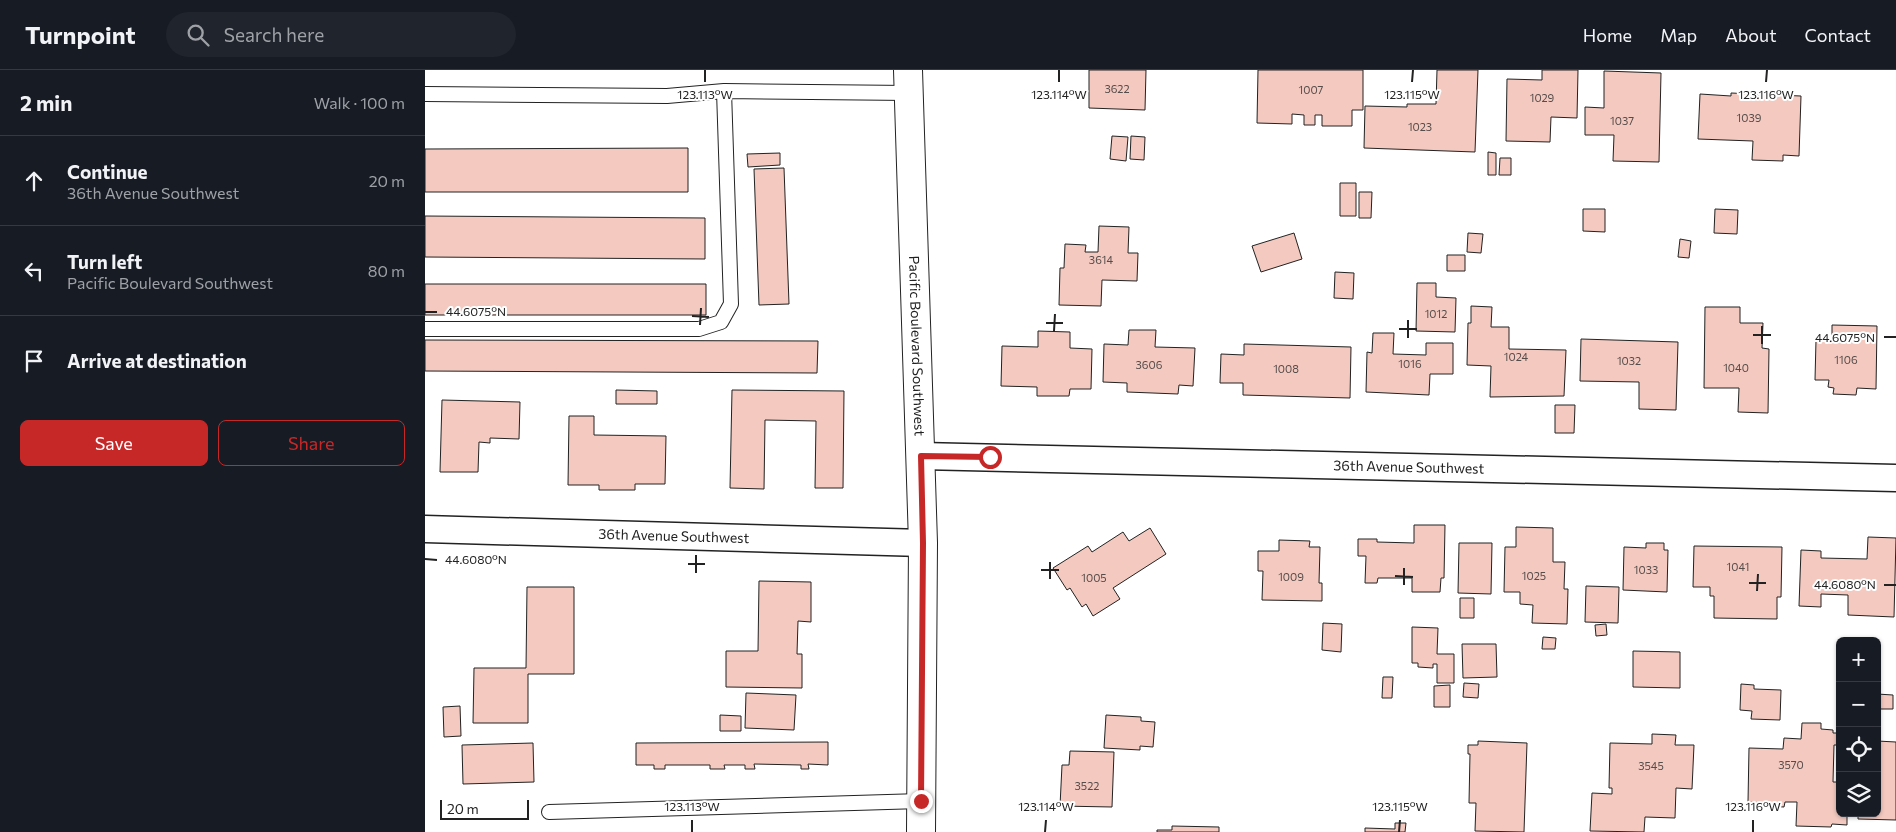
<!DOCTYPE html>
<html lang="en">
<head>
<meta charset="utf-8">
<style>
	:root { --surface:#171b24; --page:#20242c; --text:#f1f3f6; --muted:#9ea1a6; --line:#363941; --accent:#c62828 }
	body { margin:0; font-family:Commissioner,sans-serif; background:var(--page); color:var(--text) }
	.controls { position:absolute; right:15px; bottom:15px; display:grid; overflow:hidden; border-radius:8px; box-shadow:0 1px 4px #0004 }
	.controls button { width:45px; height:45px; display:grid; place-items:center; padding:0; border:0; border-bottom:1px solid var(--line); background:var(--surface); color:var(--text); font:25px sans-serif }
	.scale { position:absolute; left:15px; bottom:12px; width:89px; box-sizing:border-box; padding-left:5px; border:2px solid #222; border-top:0; font-size:14px; line-height:18px; white-space:nowrap; color:#222; -webkit-text-stroke:4px #fff; paint-order:stroke }
	.stop { position:absolute; width:15px; height:15px; margin:-11px; border:4px solid #c62828; border-radius:50%; background:#fff }
	.stop.end { background:#c62828; border-color:#fff; box-shadow:0 1px 5px #0008 }
	.list { margin:0; padding:0; list-style:none }
	h2 { display:flex; justify-content:space-between; align-items:center; height:65px; margin:0; padding:0 20px; font-size:21px }
	h2 small { font-size:16px; font-weight:400; color:var(--muted) }
	.list li { display:grid; grid-template-columns:32px 1fr auto; gap:15px; align-items:center; box-sizing:border-box; height:90px; padding:0 20px; border-top:1px solid var(--line) }
	.list b { display:block; font-size:19px; white-space:nowrap }
	.list p { margin:0; font-size:16px; white-space:nowrap; color:var(--muted) }
	.list em { font-size:16px; font-style:normal; color:var(--muted) }
	.actions { display:flex; gap:10px; padding:15px 20px }
	.actions a { flex:1; padding:11px 0; border:1px solid var(--accent); border-radius:8px; text-align:center; font-size:18px; color:var(--accent) }
	.actions .main { background:var(--accent); color:#fff }
	.icon { flex:none; width:28px; height:28px; fill:none; stroke:currentColor; stroke-width:2; stroke-linecap:round; stroke-linejoin:round }
	.map { position:relative; flex:none; width:1471px; height:762px; overflow:hidden }
	header { display:flex; align-items:center; gap:30px; box-sizing:border-box; height:70px; padding:0 25px; background:var(--surface); border-bottom:1px solid var(--line) }
	header strong { font-size:24px }
	nav { display:flex; gap:28px; margin-inline-start:auto; font-size:18px }
	.search { width:350px; height:45px; background:var(--page); display:flex; align-items:center; gap:12px; box-sizing:border-box; padding:0 18px; border-radius:28px; color:var(--muted); font-size:19px }
	main { display:flex }
	aside { flex:1; background:var(--surface) }
	.map>svg:first-child { display:block }
	.building { fill:#f3c9c0; stroke:#222 }
	.lines { fill:none; stroke-linecap:round; stroke-linejoin:round }
	.service-casing { stroke:#222; stroke-width:16 }
	.minor-casing { stroke:#222; stroke-width:29 }
	.primary-casing { stroke:#222; stroke-width:30 }
	.service { stroke:#fff; stroke-width:14 }
	.minor { stroke:#fff; stroke-width:26 }
	.primary { stroke:#fff; stroke-width:28 }
	.route { stroke:#c62828; stroke-width:6 }
	.ticks { fill:none; stroke:#222; stroke-width:2 }
	.labels { text-anchor:middle; stroke-width:4; stroke-linejoin:round; paint-order:stroke }
	.number-label { font-size:11px; fill:#564c4a }
	.street-label { font-size:14px; fill:#222; stroke:#fff }
	.ticks-label { font-size:12px; text-anchor:middle; fill:#222; stroke:#fff; stroke-width:4; stroke-linejoin:round; paint-order:stroke }
</style>
</head>
<body>
<header>
<strong>Turnpoint</strong>
<div class="search"><svg class="icon" aria-label="search" viewBox="0 0 24 24"><circle cx="10" cy="10" r="6"/><path d="M15 15l6 6"/></svg>Search here</div>
<nav><a>Home</a><a>Map</a><a>About</a><a>Contact</a></nav>
</header>
<main>
<aside>
<h2>2 min<small>Walk · 100 m</small></h2>
<ul class="list">
<li><svg class="icon" aria-label="ahead" viewBox="0 0 24 24"><path d="M12 20V5M6 11l6-6 6 6"/></svg><div><b>Continue</b><p>36th Avenue Southwest</p></div><em>20 m</em></li>
<li><svg class="icon" aria-label="left" viewBox="0 0 24 24"><path d="M17 20v-9H6M10 6l-5 5 5 5"/></svg><div><b>Turn left</b><p>Pacific Boulevard Southwest</p></div><em>80 m</em></li>
<li><svg class="icon" aria-label="arrive" viewBox="0 0 24 24"><path d="M6 21V4h12l-3 4 3 4H6"/></svg><div><b>Arrive at destination</b></div></li>
</ul>
<div class="actions"><a class="main">Save</a><a>Share</a></div>
</aside>
<div class="map">
<svg width="1471" height="762" viewBox="0 0 1471 762">
	<rect width="100%" height="100%" fill="#fff"/>
	<path class="building" d="M 664,0 L 721,0 L 720,40 L 664,38 Z
		M 833,0 L 938,0 L 938,40 L 927,40 L 927,56 L 897,56 L 897,45 L 890,45 L 890,55 L 879,55 L 879,45 L 867,44 L 867,54 L 832,53 Z
		M 1012,0 L 1053,0 L 1050,82 L 939,78 L 940,36 L 982,37 L 982,34 L 1011,34 Z
		M 1117,0 L 1153,0 L 1152,48 L 1126,47 L 1125,72 L 1081,71 L 1082,9 L 1117,10 Z
		M 1179,1 L 1236,3 L 1234,92 L 1188,91 L 1189,65 L 1160,65 L 1160,37 L 1179,38 Z
		M 1306,23 L 1376,26 L 1374,86 L 1358,85 L 1358,91 L 1327,90 L 1328,71 L 1273,69 L 1275,24 L 1306,26 Z
		M 687,66 L 703,67 L 701,91 L 685,89 Z
		M 706,66 L 720,67 L 719,90 L 705,89 Z
		M 263,78 L 263,122 L 0,122 L 0,79 Z
		M 1063,82 L 1071,83 L 1071,105 L 1063,105 Z
		M 355,83 L 355,95 L 323,97 L 322,84 Z
		M 1075,88 L 1086,88 L 1086,105 L 1074,105 Z
		M 359,98 L 364,234 L 334,235 L 329,99 Z
		M 915,113 L 931,113 L 931,146 L 915,146 Z
		M 934,122 L 947,122 L 946,148 L 934,148 Z
		M 1158,139 L 1180,139 L 1180,162 L 1158,161 Z
		M 1290,139 L 1313,140 L 1312,164 L 1289,163 Z
		M 0,146 L 280,148 L 280,189 L 0,187 Z
		M 674,156 L 704,157 L 703,183 L 713,183 L 712,211 L 677,210 L 676,236 L 634,235 L 635,198 L 639,198 L 640,174 L 661,175 L 660,182 L 673,182 Z
		M 869,163 L 877,189 L 836,202 L 827,176 Z
		M 1043,163 L 1058,164 L 1056,183 L 1042,182 Z
		M 1255,169 L 1266,171 L 1264,188 L 1253,187 Z
		M 1022,185 L 1040,185 L 1040,201 L 1022,201 Z
		M 910,202 L 929,203 L 928,229 L 909,228 Z
		M 992,213 L 1011,213 L 1011,227 L 1031,228 L 1030,262 L 991,261 Z
		M 0,214 L 281,214 L 281,245 L 0,245 Z
		M 1046,236 L 1067,237 L 1066,257 L 1084,257 L 1084,279 L 1141,280 L 1139,326 L 1065,327 L 1066,296 L 1042,295 L 1043,253 L 1046,253 Z
		M 1280,237 L 1315,237 L 1315,253 L 1338,253 L 1337,278 L 1344,279 L 1343,343 L 1313,342 L 1314,318 L 1279,318 Z
		M 1407,255 L 1452,256 L 1451,319 L 1432,318 L 1431,325 L 1408,324 L 1409,318 L 1403,317 L 1404,310 L 1390,310 L 1391,270 L 1407,271 Z
		M 704,260 L 731,260 L 730,277 L 770,278 L 768,316 L 754,315 L 753,324 L 702,322 L 702,313 L 678,312 L 679,274 L 703,275 Z
		M 613,261 L 645,262 L 645,278 L 667,279 L 666,319 L 645,319 L 644,326 L 612,326 L 612,317 L 576,316 L 577,276 L 613,277 Z
		M 948,263 L 969,263 L 968,284 L 1001,285 L 1001,273 L 1028,273 L 1028,304 L 1005,304 L 1004,325 L 941,322 L 942,282 L 947,283 Z
		M 1156,269 L 1253,272 L 1251,340 L 1214,339 L 1214,312 L 1155,311 Z
		M 0,270 L 393,271 L 392,303 L 0,301 Z
		M 819,274 L 926,277 L 925,328 L 818,325 L 818,313 L 795,313 L 796,284 L 819,285 Z
		M 191,320 L 232,321 L 232,334 L 191,334 Z
		M 307,320 L 419,321 L 418,418 L 390,418 L 391,351 L 340,350 L 339,419 L 305,418 Z
		M 17,330 L 95,332 L 94,369 L 65,368 L 65,373 L 54,372 L 53,402 L 15,402 Z
		M 1130,335 L 1150,335 L 1149,363 L 1130,363 Z
		M 144,346 L 169,346 L 169,365 L 241,366 L 240,414 L 210,414 L 210,420 L 174,420 L 174,415 L 143,415 Z
		M 989,455 L 1020,455 L 1019,508 L 1016,508 L 1015,522 L 987,522 L 987,508 L 953,508 L 952,513 L 940,513 L 941,486 L 933,486 L 933,469 L 952,469 L 952,472 L 989,473 Z
		M 1091,457 L 1128,458 L 1128,492 L 1140,492 L 1139,519 L 1143,519 L 1142,554 L 1107,553 L 1108,535 L 1095,534 L 1095,522 L 1079,522 L 1080,477 L 1091,477 Z
		M 725,458 L 741,484 L 688,518 L 695,529 L 668,546 L 661,534 L 657,537 L 645,518 L 642,520 L 628,498 L 663,476 L 667,482 L 698,462 L 704,471 Z
		M 1443,467 L 1471,468 L 1469,547 L 1423,545 L 1423,525 L 1396,524 L 1396,537 L 1374,536 L 1376,480 L 1396,481 L 1396,488 L 1442,489 Z
		M 854,470 L 885,471 L 884,477 L 895,477 L 894,513 L 897,513 L 897,531 L 837,530 L 838,501 L 833,501 L 833,481 L 854,481 Z
		M 1034,473 L 1067,473 L 1066,524 L 1033,523 Z
		M 1221,473 L 1239,473 L 1239,480 L 1243,480 L 1242,522 L 1198,520 L 1199,477 L 1221,478 Z
		M 1269,476 L 1357,477 L 1356,527 L 1352,527 L 1352,549 L 1289,548 L 1289,526 L 1285,526 L 1285,517 L 1268,517 Z
		M 334,511 L 386,512 L 386,552 L 373,551 L 372,584 L 377,584 L 377,618 L 301,617 L 301,581 L 333,581 Z
		M 1161,516 L 1194,517 L 1193,553 L 1160,552 Z
		M 102,517 L 149,517 L 149,604 L 103,604 L 103,653 L 48,653 L 49,598 L 101,598 Z
		M 1035,528 L 1049,528 L 1049,548 L 1035,548 Z
		M 898,553 L 917,554 L 916,582 L 897,580 Z
		M 1181,554 L 1182,565 L 1171,566 L 1170,555 Z
		M 987,557 L 1013,558 L 1012,584 L 1029,584 L 1029,613 L 1012,613 L 1012,594 L 1008,594 L 1008,598 L 993,597 L 993,593 L 987,593 Z
		M 1118,567 L 1131,568 L 1130,579 L 1117,579 Z
		M 1037,574 L 1071,574 L 1072,607 L 1038,608 Z
		M 1208,581 L 1255,582 L 1255,618 L 1208,617 Z
		M 958,607 L 968,607 L 967,628 L 957,628 Z
		M 1039,613 L 1054,614 L 1053,628 L 1038,627 Z
		M 1316,614 L 1329,615 L 1329,619 L 1356,620 L 1355,650 L 1326,649 L 1327,641 L 1315,640 Z
		M 1025,615 L 1025,637 L 1009,637 L 1009,616 Z
		M 321,623 L 371,625 L 369,660 L 320,658 Z
		M 1452,624 L 1468,625 L 1468,639 L 1452,639 Z
		M 35,636 L 36,666 L 19,667 L 18,637 Z
		M 295,645 L 316,646 L 316,661 L 295,661 Z
		M 681,645 L 716,647 L 716,651 L 730,652 L 728,677 L 715,676 L 715,680 L 679,678 Z
		M 1377,653 L 1396,653 L 1396,659 L 1408,660 L 1408,663 L 1415,663 L 1415,675 L 1409,675 L 1408,712 L 1415,712 L 1415,743 L 1422,743 L 1422,755 L 1407,754 L 1406,757 L 1371,756 L 1372,732 L 1360,732 L 1359,737 L 1342,736 L 1342,733 L 1323,732 L 1324,678 L 1358,679 L 1359,668 L 1376,669 Z
		M 1227,664 L 1251,665 L 1250,675 L 1269,675 L 1267,719 L 1251,718 L 1250,748 L 1220,747 L 1219,762 L 1165,761 L 1167,723 L 1187,724 L 1187,718 L 1184,718 L 1185,673 L 1227,674 Z
		M 1053,671 L 1102,673 L 1099,762 L 1050,761 L 1051,733 L 1044,733 L 1045,684 L 1043,684 L 1043,675 L 1053,675 Z
		M 1452,671 L 1471,672 L 1471,750 L 1433,749 L 1433,743 L 1452,743 Z
		M 403,672 L 403,695 L 383,694 L 384,699 L 376,699 L 376,695 L 329,694 L 330,699 L 320,699 L 320,695 L 299,695 L 300,699 L 285,699 L 285,695 L 240,695 L 240,699 L 229,699 L 229,695 L 211,695 L 211,673 Z
		M 108,673 L 109,712 L 38,714 L 37,675 Z
		M 645,681 L 689,682 L 687,737 L 635,736 L 637,695 L 644,695 Z
		M 970,753 L 981,753 L 980,762 L 940,762 L 940,758 L 970,759 Z
		M 747,756 L 794,757 L 794,762 L 732,762 L 732,760 L 747,760 Z"/>
	<g class="lines">
		<defs>
			<path id="service" d="M 0,24 L 242,26 L 299,21 L 484,23
				M 0,259 L 274,259 L 296,252 L 306,234 L 299,21
				M 124,742 L 496,731"/>
			<g id="minor">
				<path id="s1" d="M 496,386 L 1471,408"/>
				<path id="s2" d="M 0,459 L 498,473"/>
			</g>
			<g id="primary">
				<path id="s3" d="M 483,0 L 498,473 L 496,762"/>
			</g>
		</defs>
		<use href="#service" class="service-casing"/>
		<use href="#minor" class="minor-casing"/>
		<use href="#primary" class="primary-casing"/>
		<use href="#service" class="service"/>
		<use href="#minor" class="minor"/>
		<use href="#primary" class="primary"/>
	</g>
	<g class="lines">
		<path class="route" d="M 496,731 L 498,473 L 496,386 L 565,387"/>
	</g>
	<path class="ticks" d="M 280,12 L 280,0M 634,12 L 634,0M 987,12 L 988,0M 1341,12 L 1342,0M 0,242 L 12,242M 267,246 L 284,247M 621,253 L 638,253M 275,255 L 276,238M 974,259 L 992,259M 629,261 L 630,244M 1328,265 L 1346,265M 1459,267 L 1471,267M 983,268 L 983,250M 1337,274 L 1337,256M 0,489 L 12,490M 263,494 L 280,494M 616,500 L 634,500M 271,503 L 271,485M 970,506 L 988,507M 625,509 L 625,492M 1324,513 L 1341,513M 979,515 L 979,498M 1459,515 L 1471,515M 1332,521 L 1333,504M 267,762 L 267,750M 620,762 L 621,750M 974,762 L 975,750M 1328,762 L 1328,750"/>
	<g class="labels">
		<g class="number-label">
			<text x="692" y="23">3622</text>
			<text x="886" y="24">1007</text>
			<text x="1117" y="32">1029</text>
			<text x="1324" y="52">1039</text>
			<text x="1197" y="55">1037</text>
			<text x="995" y="61">1023</text>
			<text x="676" y="194">3614</text>
			<text x="1011" y="248">1012</text>
			<text x="1091" y="291">1024</text>
			<text x="1421" y="294">1106</text>
			<text x="1204" y="295">1032</text>
			<text x="985" y="298">1016</text>
			<text x="724" y="299">3606</text>
			<text x="1311" y="302">1040</text>
			<text x="861" y="303">1008</text>
			<text x="1313" y="501">1041</text>
			<text x="1221" y="504">1033</text>
			<text x="1109" y="510">1025</text>
			<text x="866" y="511">1009</text>
			<text x="669" y="512">1005</text>
			<text x="1366" y="699">3570</text>
			<text x="1226" y="700">3545</text>
			<text x="662" y="720">3522</text>
		</g>
		<g class="street-label">
			<text dy="5" stroke="none"><textPath href="#s3" startOffset="276">Pacific Boulevard Southwest</textPath></text>
			<text dy="5" stroke="none"><textPath href="#s1" startOffset="488">36th Avenue Southwest</textPath></text>
			<text dy="5" stroke="none"><textPath href="#s2" startOffset="249">36th Avenue Southwest</textPath></text>
		</g>
	</g>
	<g class="ticks-label">
		<text x="280" y="29">123.113°W</text>
		<text x="634" y="29">123.114°W</text>
		<text x="987" y="29">123.115°W</text>
		<text x="1341" y="29">123.116°W</text>
		<text x="51" y="246">44.6075°N</text>
		<text x="1420" y="272">44.6075°N</text>
		<text x="51" y="494">44.6080°N</text>
		<text x="1420" y="519">44.6080°N</text>
		<text x="267" y="741">123.113°W</text>
		<text x="621" y="741">123.114°W</text>
		<text x="975" y="741">123.115°W</text>
		<text x="1328" y="741">123.116°W</text>
	</g>
</svg>
<div class="controls">
<button>+</button>
<button>−</button>
<button><svg class="icon" aria-label="locate" viewBox="0 0 24 24"><circle cx="12" cy="12" r="6"/><path d="M12 2v4M12 18v4M2 12h4M18 12h4"/></svg></button>
<button><svg class="icon" aria-label="layers" viewBox="0 0 24 24"><path d="M12 4l9 5-9 5-9-5zM3 14l9 5 9-5"/></svg></button>
</div>
<div class="scale">20 m</div>
<div class="stop" style="left:565px;top:387px"></div>
<div class="stop end" style="left:496px;top:731px"></div>
</div>
</main>
</body>
</html>
